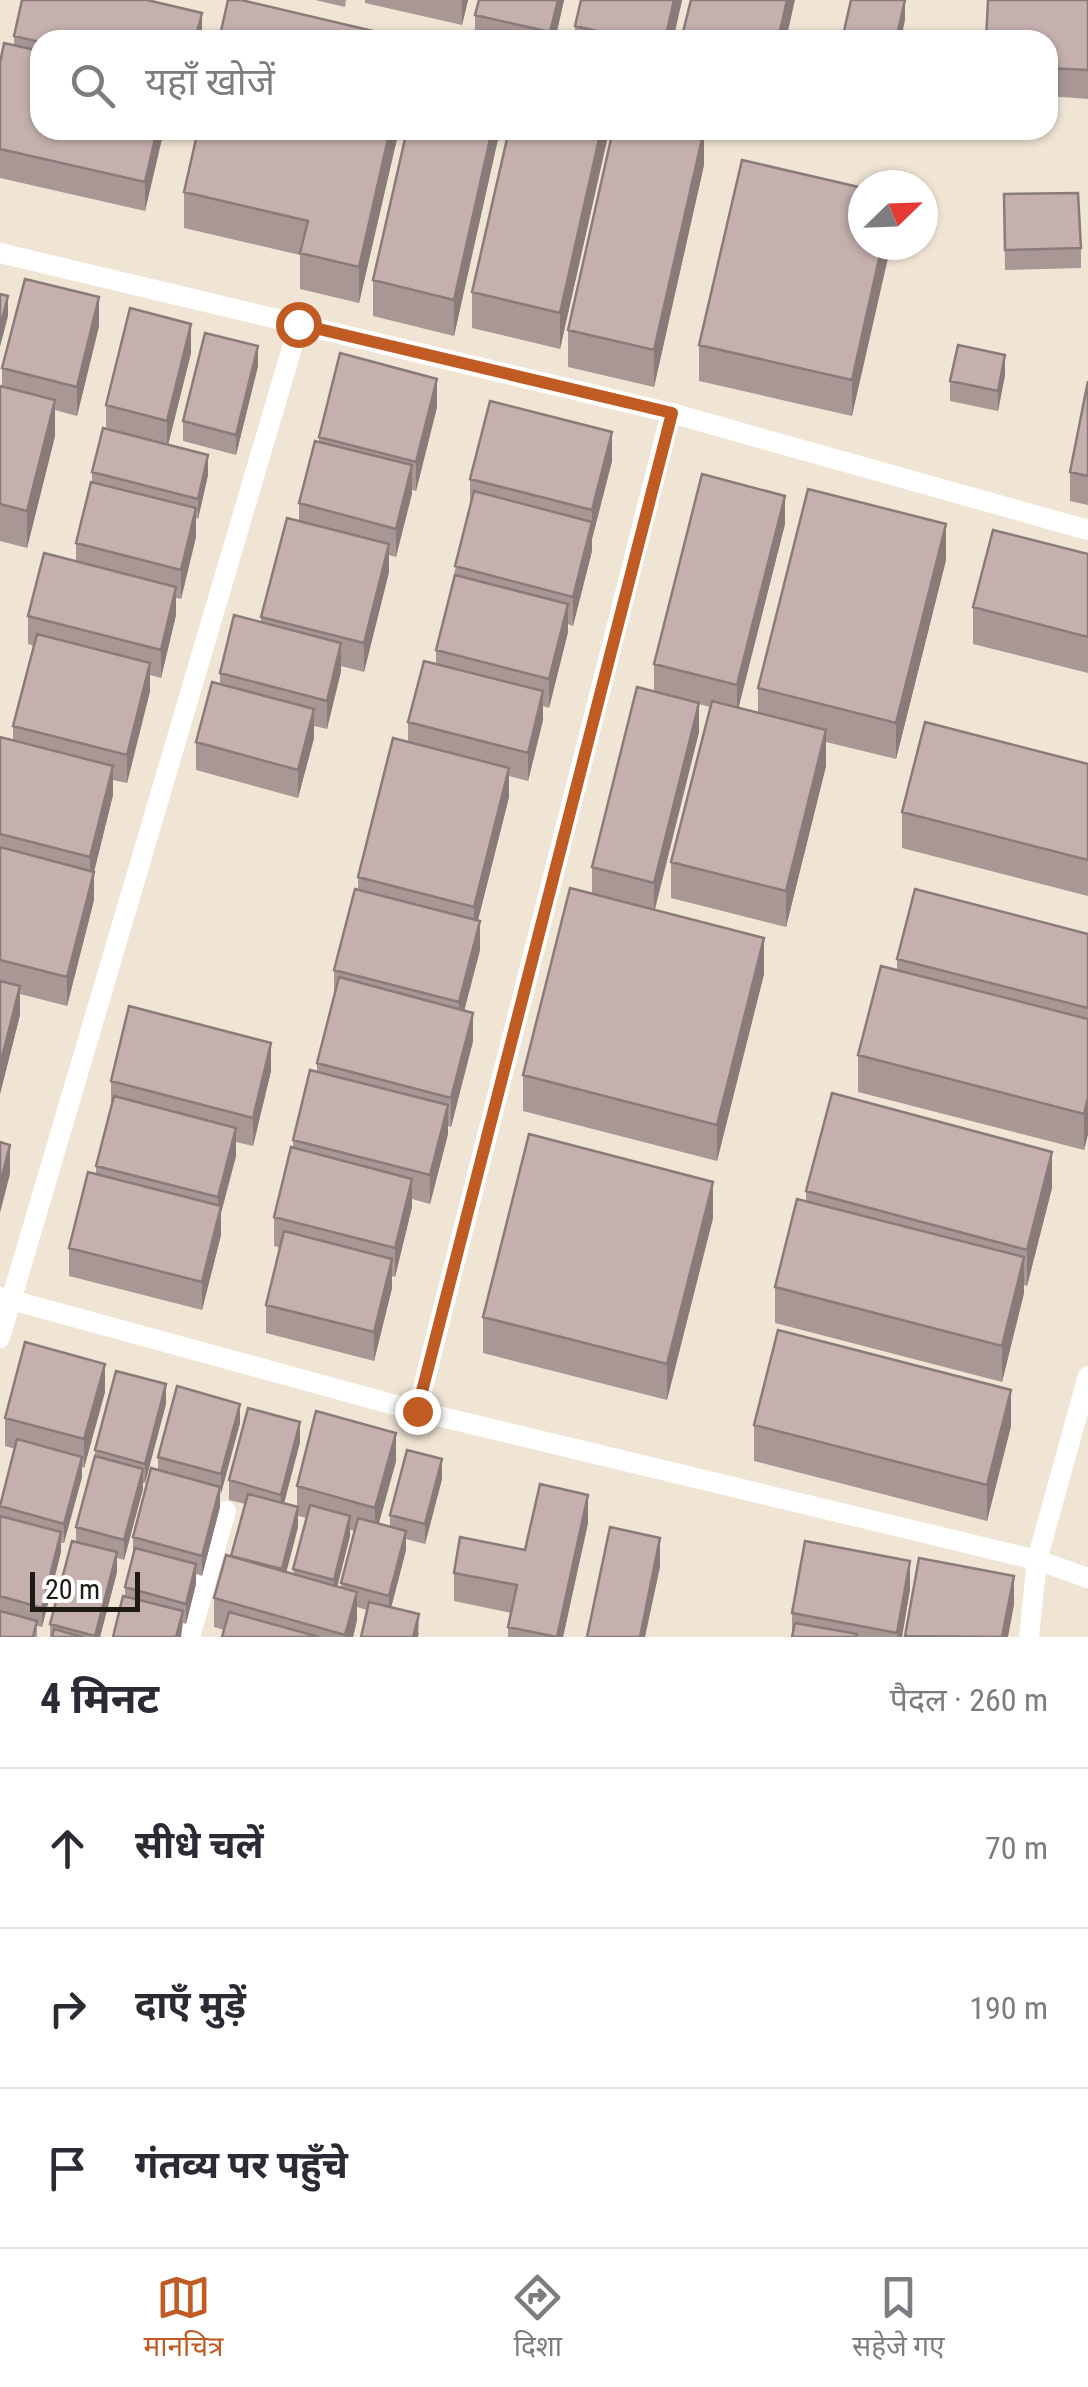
<!DOCTYPE html>
<html lang="hi">
<head>
<meta charset="utf-8">
<style>
	:root { --surface:#fff; --page:#f2f2f3; --text:#2b2b33; --muted:#7c7c81; --line:#e1e1e2; --accent:#bf5b23 }
	body { margin:0; font-family:"Roboto Condensed","Noto Sans Devanagari",sans-serif; background:var(--page); color:var(--text) }
	.compass { position:absolute; left:848px; top:170px; width:90px; height:90px; border-radius:50%; background:var(--surface); box-shadow:0 2px 8px #0004; rotate:67deg }
	.scale { position:absolute; left:30px; bottom:25px; width:110px; box-sizing:border-box; padding-left:10px; border:5px solid #1e1a14; border-top:0; font-size:28px; line-height:35px; white-space:nowrap; color:#1e1a14; -webkit-text-stroke:8px #fff; paint-order:stroke }
	.stop { position:absolute; width:30px; height:30px; margin:-22px; border:8px solid #bf5b23; border-radius:50%; background:#fff }
	.stop.end { background:#bf5b23; border-color:#fff; box-shadow:0 2px 10px #0008 }
	.list { margin:0; padding:0; list-style:none }
	h2 { display:flex; justify-content:space-between; align-items:center; height:130px; margin:0; padding:0 40px; font-size:42px }
	h2 small { font-size:32px; font-weight:400; color:var(--muted) }
	.list li { display:grid; grid-template-columns:65px 1fr auto; gap:30px; align-items:center; box-sizing:border-box; height:160px; padding:0 40px; border-top:2px solid var(--line) }
	.list b { display:block; font-size:38px; white-space:nowrap }
	.list em { font-size:32px; font-style:normal; color:var(--muted) }
	.icon { flex:none; width:55px; height:55px; fill:none; stroke:currentColor; stroke-width:2; stroke-linecap:round; stroke-linejoin:round }
	.map { position:relative; flex:none; width:1088px; height:1637px; overflow:hidden }
	.search { position:absolute; background:var(--surface); box-shadow:0 2px 8px #0004; left:30px; right:30px; top:30px; height:110px; display:flex; align-items:center; gap:25px; box-sizing:border-box; padding:0 35px; border-radius:30px; color:var(--muted); font-size:38px }
	.sheet { height:610px; background:var(--surface) }
	nav { display:flex; justify-content:space-around; align-items:center; box-sizing:border-box; height:140px; border-top:2px solid var(--line); background:var(--surface); font-size:28px; color:var(--muted) }
	nav a { display:grid; justify-items:center; gap:5px }
	nav .on { color:var(--accent) }
	.map>svg:first-child { display:block }
	.lines { fill:none; stroke-linecap:round; stroke-linejoin:round }
	.service { stroke:#fff; stroke-width:20 }
	.wall { fill:#a99796; fill-rule:evenodd }
	.shaded-wall { fill:#8a7b7a }
	.building { fill:#c5b0ae; stroke:#8a7b7a; stroke-width:2.5 }
	.route { stroke:#bf5b23; stroke-width:12 }
</style>
</head>
<body>
<div class="map">
<svg width="1088" height="1637" viewBox="0 0 1088 1637">
	<rect width="100%" height="100%" fill="#f0e5d5"/>
	<g class="lines">
		<path class="service" d="M 0,253 L 671,413 L 1088,530
			M 0,1297 L 417,1411 L 1037,1560 L 1088,1578
			M 0,1338 L 299,324
			M 417,1411 L 671,413
			M 190,1637 L 226,1511
			M 1029,1637 L 1037,1560 L 1088,1376"/>
	</g>
	<path class="wall" d="M 315,0 L 346,0 L 345,7 Z
		M 365,0 L 468,0 L 462,25 L 365,3 Z
		M 564,0 L 555,40 L 475,40 L 475,15 Z
		M 581,0 L 682,0 L 673,40 L 575,40 L 575,26 Z
		M 1088,0 L 1088,99 L 1048,96 L 1048,40 Z
		M 14,36 L 202,40 L 40,40 L 40,130 L 164,130 L 145,211 L 0,178 L 0,63 L 14,45 Z
		M 198,130 L 399,130 L 359,303 L 300,289 L 300,255 L 184,228 L 184,192 Z
		M 500,130 L 454,336 L 373,316 L 373,280 Z
		M 609,130 L 560,349 L 472,328 L 472,292 Z
		M 704,165 L 654,387 L 568,367 L 568,330 Z
		M 863,188 L 852,416 L 699,381 L 699,345 Z
		M 1004,194 L 1081,248 L 1081,268 L 1005,270 Z
		M 99,326 L 77,416 L 55,410 L 55,436 L 27,548 L 0,541 L 0,386 L 2,387 L 2,368 Z
		M 191,353 L 168,445 L 208,475 L 198,519 L 196,518 L 196,537 L 181,599 L 176,598 L 176,615 L 161,678 L 150,675 L 150,691 L 127,783 L 113,780 L 113,795 L 94,872 L 94,900 L 67,1006 L 20,994 L 20,1015 L 0,1094 L 0,737 L 13,740 L 13,726 L 34,646 L 28,644 L 28,616 L 76,561 L 76,543 L 92,482 L 92,472 L 106,429 L 106,405 Z
		M 258,366 L 236,455 L 183,441 L 183,421 Z
		M 1005,375 L 998,411 L 950,401 L 950,381 Z
		M 1088,381 L 1088,505 L 1070,501 L 1070,472 Z
		M 437,407 L 416,491 L 412,490 L 396,557 L 389,555 L 389,572 L 364,672 L 341,666 L 327,729 L 314,726 L 314,738 L 298,798 L 196,770 L 196,742 L 220,684 L 220,673 L 261,622 L 261,617 L 299,521 L 299,503 L 319,442 L 319,437 Z
		M 612,461 L 592,539 L 592,551 L 573,626 L 568,624 L 568,632 L 549,708 L 543,706 L 543,720 L 528,781 L 509,776 L 509,797 L 478,920 L 480,950 L 464,1010 L 473,1041 L 451,1127 L 448,1126 L 448,1134 L 430,1204 L 412,1199 L 412,1207 L 395,1277 L 392,1276 L 392,1288 L 374,1361 L 266,1333 L 266,1305 L 280,1248 L 274,1246 L 274,1217 L 293,1148 L 293,1140 L 317,1072 L 317,1063 L 334,995 L 334,970 L 358,890 L 358,877 L 408,742 L 408,722 L 436,664 L 436,650 L 470,507 L 470,479 Z
		M 785,524 L 738,707 L 758,713 L 758,688 L 946,560 L 896,759 L 826,742 L 826,766 L 786,927 L 671,898 L 671,862 L 710,707 L 699,704 L 699,732 L 655,910 L 764,974 L 717,1161 L 523,1111 L 523,1075 L 592,894 L 592,867 L 654,691 L 654,664 Z
		M 1088,554 L 1088,673 L 973,644 L 973,607 Z
		M 1088,764 L 1088,896 L 902,848 L 902,812 Z
		M 1088,934 L 1088,1134 L 1084,1150 L 858,1092 L 858,1055 L 897,970 L 897,959 Z
		M 271,1071 L 253,1146 L 236,1142 L 236,1156 L 221,1213 L 221,1235 L 202,1310 L 69,1276 L 69,1248 L 96,1174 L 96,1166 L 111,1110 L 111,1081 Z
		M 1052,1188 L 1027,1286 L 1024,1285 L 1024,1293 L 1002,1382 L 775,1323 L 775,1287 L 806,1201 L 806,1191 Z
		M 713,1218 L 667,1400 L 483,1353 L 483,1317 Z
		M 105,1392 L 84,1468 L 82,1467 L 82,1477 L 64,1543 L 61,1543 L 61,1552 L 42,1627 L 37,1626 L 37,1637 L 0,1637 L 0,1506 L 15,1449 L 5,1446 L 5,1418 Z
		M 166,1404 L 145,1483 L 143,1483 L 143,1489 L 124,1560 L 117,1558 L 117,1572 L 100,1637 L 50,1637 L 50,1624 L 76,1542 L 76,1527 L 95,1456 L 95,1450 Z
		M 240,1423 L 220,1494 L 220,1507 L 202,1576 L 196,1574 L 196,1584 L 186,1624 L 183,1623 L 181,1637 L 113,1637 L 125,1596 L 125,1587 L 133,1557 L 133,1537 L 158,1470 L 158,1457 Z
		M 754,1425 L 1011,1426 L 987,1521 L 754,1461 Z
		M 300,1442 L 284,1503 L 297,1507 L 297,1486 L 396,1461 L 379,1523 L 390,1526 L 390,1515 L 442,1479 L 425,1544 L 406,1539 L 406,1550 L 391,1607 L 419,1633 L 418,1637 L 361,1637 L 367,1610 L 357,1607 L 357,1620 L 353,1637 L 222,1637 L 224,1630 L 214,1627 L 214,1598 L 231,1556 L 245,1504 L 229,1500 L 229,1480 ZM 298,1516 L 307,1518 L 293,1574 L 286,1572 L 298,1527 ZM 350,1530 L 355,1531 L 341,1587 L 337,1586 L 350,1536 Z
		M 588,1523 L 563,1637 L 508,1637 L 508,1627 L 511,1613 L 454,1601 L 454,1573 L 525,1550 Z
		M 910,1589 L 902,1637 L 792,1637 L 792,1613 Z"/>
	<path class="shaded-wall" d="M 462,0 L 468,0 L 462,25 Z
		M 558,0 L 564,0 L 555,40 L 550,40 L 550,32 Z
		M 674,0 L 682,0 L 673,40 L 665,40 Z
		M 787,0 L 795,0 L 786,40 L 778,40 Z
		M 905,0 L 905,20 L 901,40 L 896,40 Z
		M 202,13 L 202,40 L 195,40 Z
		M 157,130 L 164,130 L 145,211 L 145,182 Z
		M 390,130 L 399,130 L 359,303 L 359,267 Z
		M 492,130 L 500,130 L 454,336 L 454,300 Z
		M 601,130 L 609,130 L 609,132 L 560,349 L 560,313 Z
		M 704,130 L 704,165 L 654,387 L 654,350 Z
		M 882,245 L 891,245 L 852,416 L 852,380 Z
		M 8,296 L 8,316 L 0,347 L 0,328 Z
		M 99,297 L 99,326 L 77,416 L 77,387 Z
		M 191,324 L 191,353 L 167,449 L 167,421 Z
		M 258,346 L 258,366 L 236,455 L 236,435 Z
		M 1005,355 L 1005,375 L 998,411 L 998,391 Z
		M 437,379 L 437,407 L 416,491 L 416,462 Z
		M 55,400 L 55,436 L 27,548 L 27,511 Z
		M 612,432 L 612,461 L 592,539 L 592,510 Z
		M 208,455 L 208,475 L 198,519 L 198,499 Z
		M 412,465 L 412,494 L 396,557 L 396,529 Z
		M 785,496 L 785,524 L 737,714 L 737,685 Z
		M 196,508 L 196,537 L 181,599 L 181,570 Z
		M 592,522 L 592,551 L 573,626 L 573,597 Z
		M 946,524 L 946,560 L 896,759 L 896,723 Z
		M 389,544 L 389,572 L 364,672 L 364,643 Z
		M 176,587 L 176,615 L 161,678 L 161,650 Z
		M 568,604 L 568,632 L 549,708 L 549,679 Z
		M 341,643 L 341,672 L 327,729 L 327,701 Z
		M 150,663 L 150,691 L 127,783 L 127,755 Z
		M 543,691 L 543,720 L 528,781 L 528,753 Z
		M 699,703 L 699,732 L 654,911 L 654,883 Z
		M 314,709 L 314,738 L 298,798 L 298,770 Z
		M 826,730 L 826,766 L 786,927 L 786,891 Z
		M 113,766 L 113,795 L 94,872 L 94,900 L 67,1006 L 67,977 L 90,885 L 90,857 Z
		M 509,768 L 509,797 L 474,936 L 474,907 Z
		M 480,921 L 480,950 L 459,1031 L 459,1002 Z
		M 764,938 L 764,974 L 717,1161 L 717,1125 Z
		M 20,986 L 20,1015 L 0,1094 L 0,1065 Z
		M 473,1013 L 473,1041 L 451,1127 L 451,1098 Z
		M 271,1043 L 271,1071 L 253,1146 L 253,1118 Z
		M 1088,1098 L 1088,1134 L 1084,1150 L 1084,1114 Z
		M 448,1105 L 448,1134 L 430,1204 L 430,1175 Z
		M 236,1128 L 236,1156 L 221,1213 L 221,1235 L 202,1310 L 202,1282 L 218,1219 L 218,1197 Z
		M 10,1145 L 10,1174 L 0,1213 L 0,1184 Z
		M 1052,1152 L 1052,1188 L 1027,1286 L 1027,1250 Z
		M 412,1179 L 412,1207 L 395,1277 L 395,1248 Z
		M 713,1182 L 713,1218 L 667,1400 L 667,1364 Z
		M 1024,1257 L 1024,1293 L 1002,1382 L 1002,1346 Z
		M 392,1259 L 392,1288 L 374,1361 L 374,1332 Z
		M 105,1364 L 105,1392 L 84,1468 L 84,1439 Z
		M 166,1384 L 166,1404 L 145,1483 L 145,1464 Z
		M 1011,1390 L 1011,1426 L 987,1521 L 987,1485 Z
		M 240,1404 L 240,1423 L 221,1494 L 221,1474 Z
		M 300,1422 L 300,1442 L 281,1515 L 281,1495 Z
		M 396,1433 L 396,1461 L 375,1537 L 375,1508 Z
		M 82,1457 L 82,1477 L 64,1543 L 64,1524 Z
		M 442,1459 L 442,1479 L 425,1544 L 425,1524 Z
		M 143,1469 L 143,1489 L 124,1560 L 124,1540 Z
		M 220,1487 L 220,1507 L 202,1576 L 202,1556 Z
		M 588,1495 L 588,1523 L 563,1637 L 557,1637 Z
		M 298,1507 L 298,1527 L 282,1589 L 282,1569 Z
		M 350,1516 L 350,1536 L 334,1600 L 334,1580 Z
		M 406,1531 L 406,1550 L 389,1616 L 389,1596 Z
		M 61,1532 L 61,1552 L 42,1627 L 42,1608 Z
		M 660,1538 L 660,1567 L 645,1637 L 640,1637 Z
		M 117,1552 L 117,1572 L 100,1637 L 95,1637 Z
		M 910,1561 L 910,1589 L 902,1637 L 897,1637 Z
		M 196,1564 L 196,1584 L 186,1624 L 186,1604 Z
		M 1014,1576 L 1014,1605 L 1008,1637 L 1002,1637 Z
		M 357,1592 L 357,1620 L 353,1637 L 345,1637 Z
		M 183,1611 L 181,1637 L 176,1637 Z
		M 419,1614 L 418,1637 L 413,1637 Z"/>
	<path class="building" d="M 22,0 L 147,0 L 202,13 L 195,40 L 40,40 L 40,42 L 14,36 Z
		M 228,0 L 241,0 L 411,40 L 219,40 Z
		M 479,0 L 558,0 L 550,32 L 475,15 Z
		M 581,0 L 674,0 L 665,40 L 637,40 L 575,26 Z
		M 691,0 L 787,0 L 778,40 L 681,40 Z
		M 851,0 L 905,0 L 896,40 L 842,40 Z
		M 988,0 L 1088,0 L 1088,70 L 1048,68 L 1048,40 L 986,40 Z
		M 4,43 L 40,51 L 40,130 L 157,130 L 145,182 L 0,149 L 0,63 Z
		M 198,130 L 390,130 L 359,267 L 300,253 L 308,221 L 184,192 Z
		M 407,130 L 492,130 L 454,300 L 373,280 Z
		M 509,130 L 601,130 L 560,313 L 472,292 Z
		M 613,130 L 704,130 L 654,350 L 568,330 Z
		M 742,160 L 863,188 L 863,245 L 882,245 L 852,380 L 699,345 Z
		M 1078,193 L 1081,248 L 1005,250 L 1004,194 Z
		M 25,279 L 99,297 L 77,387 L 2,368 Z
		M 0,294 L 8,296 L 0,328 Z
		M 130,308 L 191,324 L 167,421 L 106,405 Z
		M 205,333 L 258,346 L 236,435 L 183,421 Z
		M 958,345 L 1005,355 L 998,391 L 950,381 Z
		M 340,353 L 437,379 L 416,462 L 319,437 Z
		M 1088,381 L 1088,476 L 1070,472 Z
		M 0,386 L 55,400 L 27,511 L 0,504 Z
		M 490,401 L 612,432 L 592,510 L 470,479 Z
		M 103,428 L 208,455 L 198,499 L 92,472 Z
		M 315,441 L 412,465 L 396,529 L 299,503 Z
		M 702,474 L 785,496 L 737,685 L 654,664 Z
		M 91,482 L 196,508 L 181,570 L 76,543 Z
		M 808,489 L 946,524 L 896,723 L 758,688 Z
		M 474,491 L 592,522 L 573,597 L 455,566 Z
		M 287,518 L 389,544 L 364,643 L 261,617 Z
		M 993,530 L 1088,554 L 1088,637 L 973,607 Z
		M 44,553 L 176,587 L 161,650 L 28,616 Z
		M 455,575 L 568,604 L 549,679 L 436,650 Z
		M 234,615 L 341,643 L 327,701 L 220,673 Z
		M 37,634 L 150,663 L 127,755 L 13,726 Z
		M 424,661 L 543,691 L 528,753 L 408,722 Z
		M 212,682 L 314,709 L 298,770 L 196,742 Z
		M 637,687 L 699,703 L 654,883 L 592,867 Z
		M 712,701 L 826,730 L 786,891 L 671,862 Z
		M 925,722 L 1088,764 L 1088,860 L 902,812 Z
		M 0,737 L 113,766 L 90,857 L 0,834 Z
		M 393,738 L 509,768 L 474,907 L 358,877 Z
		M 0,847 L 94,872 L 67,977 L 0,960 Z
		M 570,888 L 764,938 L 717,1125 L 523,1075 Z
		M 355,889 L 480,921 L 459,1002 L 334,970 Z
		M 915,889 L 1088,934 L 1088,1008 L 897,959 Z
		M 881,966 L 1088,1019 L 1088,1098 L 1084,1114 L 858,1055 Z
		M 339,977 L 473,1013 L 451,1098 L 317,1063 Z
		M 0,981 L 20,986 L 0,1065 Z
		M 129,1006 L 271,1043 L 253,1118 L 111,1081 Z
		M 310,1070 L 448,1105 L 430,1175 L 293,1140 Z
		M 832,1093 L 1052,1152 L 1027,1250 L 806,1191 Z
		M 114,1096 L 236,1128 L 218,1197 L 96,1166 Z
		M 529,1134 L 713,1182 L 667,1364 L 483,1317 Z
		M 0,1142 L 10,1145 L 0,1184 Z
		M 291,1147 L 412,1179 L 395,1248 L 274,1217 Z
		M 88,1172 L 221,1206 L 202,1282 L 69,1248 Z
		M 797,1199 L 1024,1257 L 1002,1346 L 775,1287 Z
		M 284,1231 L 392,1259 L 374,1332 L 266,1305 Z
		M 778,1330 L 1011,1390 L 987,1485 L 754,1425 Z
		M 25,1342 L 105,1364 L 84,1439 L 5,1418 Z
		M 116,1371 L 166,1384 L 145,1464 L 95,1450 Z
		M 177,1386 L 240,1404 L 221,1474 L 158,1457 Z
		M 248,1408 L 300,1422 L 281,1495 L 229,1480 Z
		M 316,1411 L 396,1433 L 375,1508 L 297,1486 Z
		M 17,1439 L 82,1457 L 64,1524 L 0,1506 Z
		M 407,1450 L 442,1459 L 425,1524 L 390,1515 Z
		M 95,1456 L 143,1469 L 124,1540 L 76,1527 Z
		M 151,1468 L 220,1487 L 202,1556 L 133,1537 Z
		M 540,1484 L 588,1495 L 557,1637 L 508,1627 L 517,1585 L 454,1573 L 460,1537 L 525,1550 Z
		M 248,1494 L 298,1507 L 282,1569 L 231,1556 Z
		M 310,1505 L 350,1516 L 334,1580 L 293,1569 Z
		M 0,1516 L 61,1532 L 42,1608 L 0,1596 Z
		M 358,1518 L 406,1531 L 389,1596 L 341,1583 Z
		M 610,1527 L 660,1538 L 640,1637 L 587,1637 Z
		M 72,1541 L 117,1552 L 95,1636 L 50,1624 Z
		M 805,1541 L 910,1561 L 897,1633 L 792,1613 Z
		M 135,1548 L 196,1564 L 186,1604 L 125,1587 Z
		M 226,1555 L 357,1592 L 345,1635 L 214,1598 Z
		M 919,1558 L 1014,1576 L 1002,1637 L 905,1636 Z
		M 123,1596 L 183,1611 L 176,1637 L 113,1637 Z
		M 369,1602 L 419,1614 L 413,1637 L 361,1637 Z
		M 0,1611 L 37,1621 L 33,1637 L 0,1637 Z
		M 229,1612 L 319,1637 L 222,1637 Z
		M 795,1623 L 857,1634 L 856,1637 L 792,1637 Z
		M 54,1629 L 83,1637 L 52,1637 Z"/>
	<g class="lines">
		<path class="route" d="M 298,324 L 672,413 L 417,1411"/>
	</g>
</svg>
<svg class="compass" viewBox="-18 -18 36 36"><path d="M0-13l5 13h-10z" fill="#e53935"/><path d="M0 13l5-13h-10z" fill="#7c7c81"/></svg>
<div class="scale">20 m</div>
<div class="stop" style="left:298px;top:324px"></div>
<div class="stop end" style="left:417px;top:1411px"></div>
<div class="search"><svg class="icon" aria-label="search" viewBox="0 0 24 24"><circle cx="10" cy="10" r="6"/><path d="M15 15l6 6"/></svg>यहाँ खोजें</div>
</div>
<section class="sheet">
<h2>4 मिनट<small>पैदल · 260 m</small></h2>
<ul class="list">
<li><svg class="icon" aria-label="ahead" viewBox="0 0 24 24"><path d="M12 20V5M6 11l6-6 6 6"/></svg><div><b>सीधे चलें</b></div><em>70 m</em></li>
<li><svg class="icon" aria-label="right" viewBox="0 0 24 24"><path d="M7 20v-9h11M14 6l5 5-5 5"/></svg><div><b>दाएँ मुड़ें</b></div><em>190 m</em></li>
<li><svg class="icon" aria-label="arrive" viewBox="0 0 24 24"><path d="M6 21V4h12l-3 4 3 4H6"/></svg><div><b>गंतव्य पर पहुँचे</b></div></li>
</ul>
</section>
<nav>
<a class="on"><svg class="icon" aria-label="map" viewBox="0 0 24 24"><path d="M3 6l6-2 6 2 6-2v14l-6 2-6-2-6 2zM9 4v14M15 6v14"/></svg>मानचित्र</a>
<a><svg class="icon" aria-label="directions" viewBox="0 0 24 24"><path d="M12 3l9 9-9 9-9-9zM9 14v-3h6M13 9l2 2-2 2"/></svg>दिशा</a>
<a><svg class="icon" aria-label="saved" viewBox="0 0 24 24"><path d="M7 4h10v16l-5-4-5 4z"/></svg>सहेजे गए</a>
</nav>
</body>
</html>
